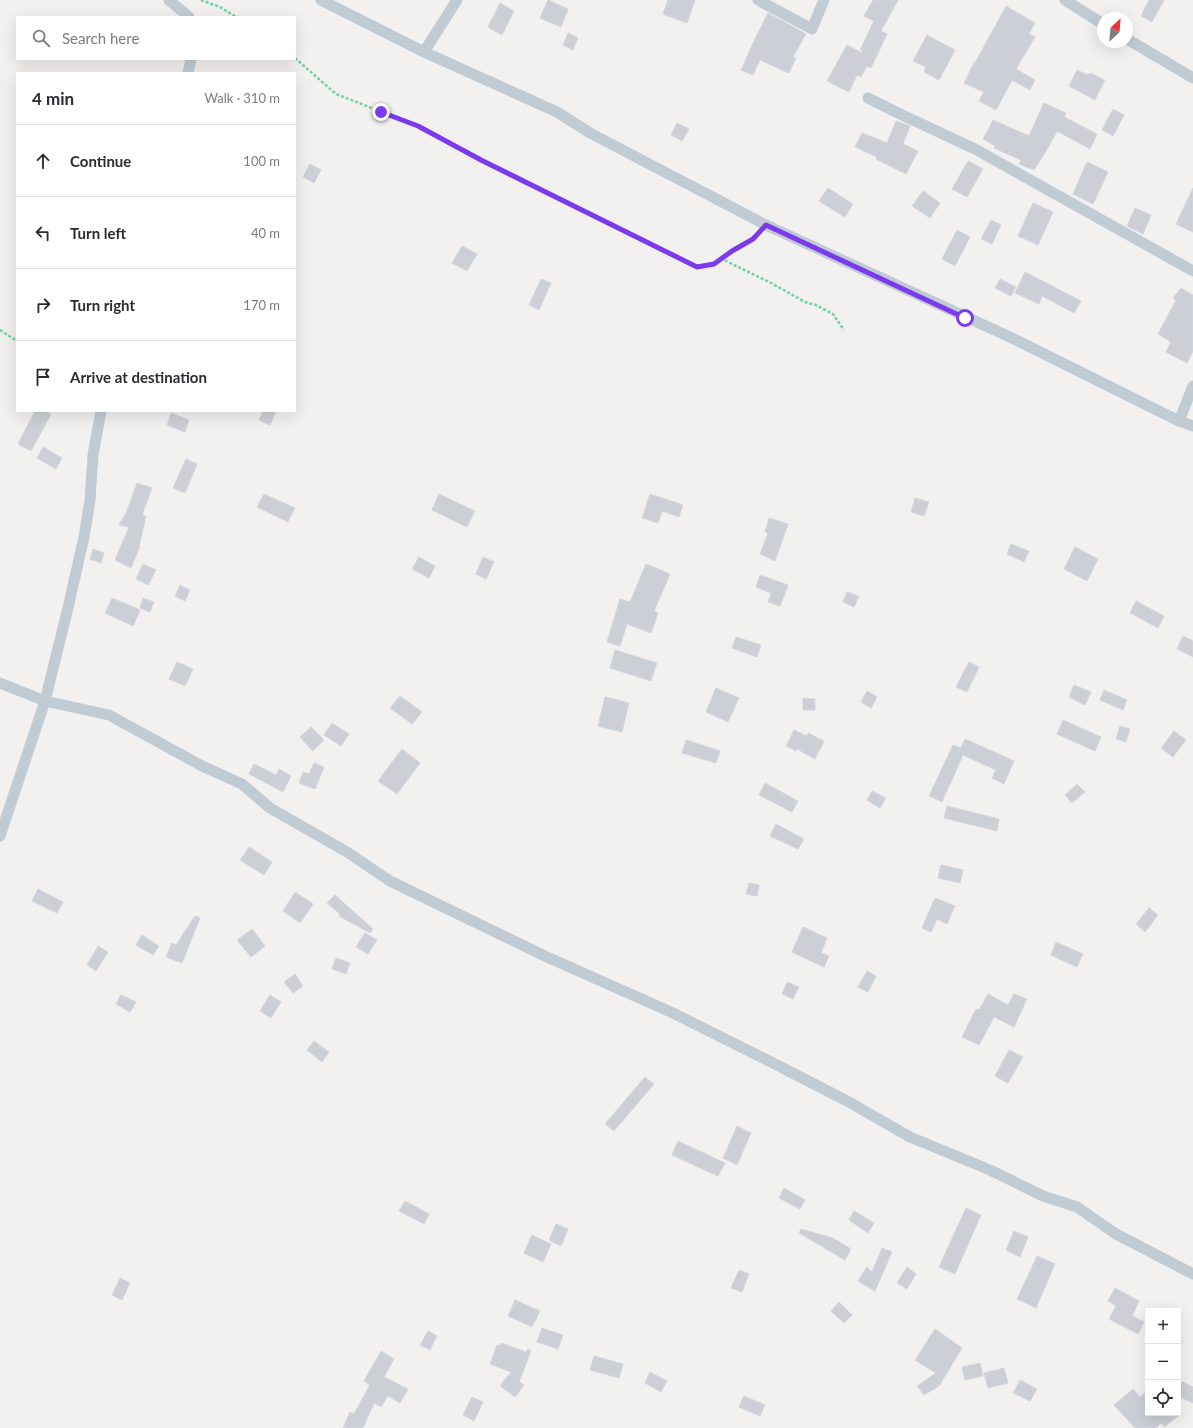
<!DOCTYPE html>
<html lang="en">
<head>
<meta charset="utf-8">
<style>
	:root { --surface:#fff; --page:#f2f2f3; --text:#2b2b33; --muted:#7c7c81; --line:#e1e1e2 }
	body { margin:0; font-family:Lato,sans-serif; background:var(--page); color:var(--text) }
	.controls { position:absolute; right:12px; bottom:12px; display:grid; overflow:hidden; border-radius:0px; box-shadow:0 4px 16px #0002 }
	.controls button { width:36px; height:36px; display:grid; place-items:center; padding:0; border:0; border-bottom:1px solid var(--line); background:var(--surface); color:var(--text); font:20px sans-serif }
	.compass { position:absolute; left:1097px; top:12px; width:36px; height:36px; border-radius:50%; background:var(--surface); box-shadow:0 4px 16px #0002; rotate:26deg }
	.stop { position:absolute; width:12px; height:12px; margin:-9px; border:3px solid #7c3aed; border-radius:50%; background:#fff }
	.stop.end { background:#7c3aed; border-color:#fff; box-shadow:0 1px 4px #0008 }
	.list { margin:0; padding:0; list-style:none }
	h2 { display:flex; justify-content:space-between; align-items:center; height:52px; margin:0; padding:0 16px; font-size:17px }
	h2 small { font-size:13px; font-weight:400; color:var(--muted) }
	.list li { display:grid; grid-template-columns:26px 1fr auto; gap:12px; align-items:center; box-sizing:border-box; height:72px; padding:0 16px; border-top:1px solid var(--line) }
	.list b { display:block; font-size:15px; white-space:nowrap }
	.list em { font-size:13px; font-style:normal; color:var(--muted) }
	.icon { flex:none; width:22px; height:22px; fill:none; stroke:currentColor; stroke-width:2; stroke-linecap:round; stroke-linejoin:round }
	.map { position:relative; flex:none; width:1193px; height:1428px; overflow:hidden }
	.search { position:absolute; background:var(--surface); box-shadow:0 4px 16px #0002; left:16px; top:16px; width:280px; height:44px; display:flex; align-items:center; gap:10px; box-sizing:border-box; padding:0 14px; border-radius:0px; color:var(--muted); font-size:15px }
	.panel { position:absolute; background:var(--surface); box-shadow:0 4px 16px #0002; left:16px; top:72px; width:280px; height:340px; border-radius:0px }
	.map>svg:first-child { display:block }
	.building { fill:#cccfd5; stroke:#d4d6dc }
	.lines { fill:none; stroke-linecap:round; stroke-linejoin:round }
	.path { stroke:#72d3a2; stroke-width:2.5; stroke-dasharray:3 2; stroke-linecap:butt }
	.minor { stroke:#c0cbd3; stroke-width:11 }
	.route { stroke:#7c3aed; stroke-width:5 }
</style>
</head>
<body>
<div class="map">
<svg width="1193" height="1428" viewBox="0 0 1193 1428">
	<rect width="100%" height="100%" fill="#f3f0f0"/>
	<path class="building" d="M 548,0 L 568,9 L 561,27 L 540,18 Z
		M 668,0 L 695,0 L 687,23 L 663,14 Z
		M 873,0 L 898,0 L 881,31 L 887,34 L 871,68 L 867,66 L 861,77 L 857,75 L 849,92 L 827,81 L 847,45 L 862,53 L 863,51 L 860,50 L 874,21 L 864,16 Z
		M 1149,0 L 1164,0 L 1152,22 L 1141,16 Z
		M 500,3 L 514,11 L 502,35 L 488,27 Z
		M 1006,6 L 1035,23 L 1029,34 L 1035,37 L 1016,69 L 1035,80 L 1030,90 L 1012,80 L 996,110 L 979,101 L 984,92 L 964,83 L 974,63 L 975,63 Z
		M 768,13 L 806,34 L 793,57 L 796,58 L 789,73 L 760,60 L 753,75 L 741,70 L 753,43 Z
		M 568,33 L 578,38 L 573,50 L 563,45 Z
		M 927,35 L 955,50 L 939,80 L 924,72 L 926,67 L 913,61 Z
		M 1077,70 L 1088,75 L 1090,73 L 1105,80 L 1095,100 L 1069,86 Z
		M 1044,103 L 1066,113 L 1064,117 L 1097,134 L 1090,149 L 1057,131 L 1045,153 L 1034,170 L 1019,164 L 1021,160 L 994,148 L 995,146 L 983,139 L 993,120 L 1029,136 Z
		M 1113,109 L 1124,115 L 1113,136 L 1102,130 Z
		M 896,121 L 910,126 L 903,144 L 918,151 L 906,174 L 876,159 L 877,157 L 855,147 L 862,133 L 887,143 Z
		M 677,123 L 689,129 L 682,141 L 671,135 Z
		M 968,161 L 983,169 L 967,197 L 952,189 Z
		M 1087,162 L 1108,172 L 1093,204 L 1073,194 Z
		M 310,164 L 321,170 L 314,183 L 303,177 Z
		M 828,188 L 853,204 L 845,217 L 819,201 Z
		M 1193,188 L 1193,232 L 1176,224 Z
		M 923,191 L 940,203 L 930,218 L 912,206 Z
		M 1033,203 L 1053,212 L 1038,245 L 1018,236 Z
		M 1135,208 L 1151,215 L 1143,234 L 1127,226 Z
		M 991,220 L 1001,225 L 992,244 L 981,239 Z
		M 957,230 L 970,237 L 955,266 L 942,259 Z
		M 462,246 L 477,254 L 467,271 L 452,263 Z
		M 1025,272 L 1081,301 L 1074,313 L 1042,296 L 1039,304 L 1015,293 Z
		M 541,279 L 551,283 L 539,310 L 529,305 Z
		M 1000,279 L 1016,287 L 1011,296 L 995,288 Z
		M 1181,288 L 1193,295 L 1193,351 L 1187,363 L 1166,352 L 1171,342 L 1158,334 L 1176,300 L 1173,298 Z
		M 35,411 L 45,411 L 51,414 L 31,451 L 18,444 Z
		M 263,411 L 276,411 L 270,425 L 259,420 Z
		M 171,413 L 189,420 L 185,432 L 167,425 Z
		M 43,447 L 62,458 L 56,469 L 37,458 Z
		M 186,459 L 197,464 L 185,493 L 173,488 Z
		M 137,483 L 152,488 L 142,515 L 146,516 L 139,546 L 140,546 L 131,568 L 115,560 L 129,527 L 119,525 L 127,511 Z
		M 264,494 L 295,508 L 288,522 L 257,507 Z
		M 439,494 L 475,511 L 467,527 L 432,510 Z
		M 650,494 L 683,505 L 679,517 L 662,511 L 658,523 L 642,518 Z
		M 915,498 L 929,502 L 924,516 L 911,512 Z
		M 769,518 L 788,524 L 775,561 L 760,554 L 768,533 L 765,532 Z
		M 1011,544 L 1029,551 L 1024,562 L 1007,554 Z
		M 1075,547 L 1098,559 L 1087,581 L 1064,569 Z
		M 93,549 L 104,553 L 101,563 L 90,559 Z
		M 419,557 L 435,566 L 429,578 L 412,569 Z
		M 483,557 L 494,562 L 486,579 L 476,574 Z
		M 143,564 L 156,570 L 148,585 L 136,579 Z
		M 646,564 L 670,574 L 654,611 L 658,613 L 651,633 L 627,624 L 620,646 L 607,642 L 620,599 L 630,602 Z
		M 760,575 L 788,585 L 780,606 L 768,602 L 771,593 L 756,587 Z
		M 180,585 L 190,590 L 185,601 L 175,596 Z
		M 847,592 L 859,596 L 854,607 L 843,602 Z
		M 112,598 L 140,610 L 133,626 L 105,613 Z
		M 143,598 L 154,602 L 150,612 L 140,608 Z
		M 1136,601 L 1164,616 L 1158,628 L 1130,613 Z
		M 1183,636 L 1193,641 L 1193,657 L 1177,649 Z
		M 736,637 L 761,645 L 757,657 L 732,648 Z
		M 615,650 L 657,663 L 651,681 L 610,668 Z
		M 177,662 L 193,669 L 185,686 L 169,679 Z
		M 969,662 L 979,667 L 967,692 L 956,687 Z
		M 1074,685 L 1091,692 L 1085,705 L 1069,697 Z
		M 716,688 L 739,698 L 728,722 L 706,712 Z
		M 1104,690 L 1127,700 L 1123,710 L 1100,700 Z
		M 867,691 L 877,697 L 871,708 L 861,702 Z
		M 400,696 L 422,712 L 412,724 L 390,708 Z
		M 605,697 L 629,703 L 622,732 L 598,726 Z
		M 803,698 L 815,699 L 815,710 L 803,710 Z
		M 1063,720 L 1101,737 L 1095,751 L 1057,734 Z
		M 332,723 L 349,734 L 341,746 L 324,735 Z
		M 1120,726 L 1130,729 L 1126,742 L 1116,739 Z
		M 311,727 L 324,740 L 313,751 L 300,737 Z
		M 794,730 L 807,736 L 808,733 L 824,741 L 815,759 L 797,749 L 796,751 L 786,746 Z
		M 1174,731 L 1186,740 L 1173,757 L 1161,748 Z
		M 965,739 L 1014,761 L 1004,784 L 992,778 L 996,770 L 963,755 L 942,802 L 929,796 L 953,745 L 961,748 Z
		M 686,740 L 720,751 L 716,763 L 682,753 Z
		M 402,749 L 420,763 L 397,794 L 378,781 Z
		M 314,763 L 324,767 L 315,789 L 299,783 L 303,772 L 309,774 Z
		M 254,764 L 276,775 L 279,769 L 291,776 L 283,792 L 249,774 Z
		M 765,783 L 798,801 L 792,812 L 759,795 Z
		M 1077,784 L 1085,792 L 1072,803 L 1065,795 Z
		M 872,791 L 886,798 L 880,808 L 867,800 Z
		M 947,806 L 999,819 L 997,831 L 944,818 Z
		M 776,824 L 804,839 L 798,849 L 770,836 Z
		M 249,847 L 272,862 L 264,875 L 240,860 Z
		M 941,865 L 963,870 L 960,883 L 938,878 Z
		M 749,883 L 759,885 L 757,896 L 746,894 Z
		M 38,889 L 63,902 L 57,913 L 32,901 Z
		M 295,892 L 313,904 L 300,923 L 283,911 Z
		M 335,895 L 373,929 L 370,933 L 339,916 L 340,914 L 327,903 Z
		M 935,898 L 955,906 L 947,924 L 937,919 L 931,932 L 922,928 Z
		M 1149,908 L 1158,915 L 1145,932 L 1136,924 Z
		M 195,916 L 200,918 L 182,963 L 166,957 L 172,943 L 176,945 Z
		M 803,927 L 827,938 L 821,953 L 829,956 L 824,967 L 792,952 Z
		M 252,929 L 265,946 L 251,957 L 237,940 Z
		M 365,933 L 377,940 L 368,954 L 356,947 Z
		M 142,935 L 159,946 L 153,955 L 136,945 Z
		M 1056,942 L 1083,954 L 1077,967 L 1051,955 Z
		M 98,946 L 108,952 L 96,971 L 87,965 Z
		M 336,958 L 350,963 L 346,974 L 332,969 Z
		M 867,971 L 876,976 L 868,992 L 858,987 Z
		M 295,974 L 303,986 L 293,993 L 284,982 Z
		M 787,982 L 799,987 L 793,999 L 782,994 Z
		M 988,994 L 1008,1005 L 1014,994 L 1027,999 L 1014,1027 L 994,1017 L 979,1045 L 962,1037 L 976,1009 L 979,1010 Z
		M 121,995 L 136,1002 L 130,1012 L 116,1004 Z
		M 270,995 L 281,1002 L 271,1018 L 260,1011 Z
		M 314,1041 L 329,1052 L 322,1062 L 307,1050 Z
		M 1009,1050 L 1023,1057 L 1008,1083 L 995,1076 Z
		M 645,1077 L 654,1084 L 614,1131 L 605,1124 Z
		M 737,1126 L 751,1133 L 737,1165 L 723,1158 Z
		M 678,1141 L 725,1163 L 718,1176 L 672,1155 Z
		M 784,1188 L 805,1200 L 800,1209 L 779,1198 Z
		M 405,1201 L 429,1214 L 424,1224 L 399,1211 Z
		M 966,1208 L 981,1215 L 955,1274 L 939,1267 Z
		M 854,1211 L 874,1223 L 868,1233 L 849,1220 Z
		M 556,1224 L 568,1229 L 561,1246 L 549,1240 Z
		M 801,1229 L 833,1238 L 851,1249 L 845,1260 L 799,1233 Z
		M 1014,1231 L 1028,1237 L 1020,1257 L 1006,1250 Z
		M 532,1235 L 551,1244 L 543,1262 L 524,1253 Z
		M 882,1248 L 892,1252 L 875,1291 L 858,1281 L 867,1267 L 872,1272 Z
		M 1037,1256 L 1055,1264 L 1036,1308 L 1017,1299 Z
		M 907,1267 L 916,1274 L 907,1289 L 897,1283 Z
		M 739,1270 L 749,1274 L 742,1292 L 731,1288 Z
		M 120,1278 L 130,1283 L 122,1300 L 112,1295 Z
		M 1115,1288 L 1139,1301 L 1132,1316 L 1144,1322 L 1138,1334 L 1109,1319 L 1116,1306 L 1108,1301 Z
		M 515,1300 L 540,1311 L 532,1327 L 508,1316 Z
		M 839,1302 L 852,1315 L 844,1323 L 831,1311 Z
		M 542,1328 L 563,1335 L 558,1349 L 537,1342 Z
		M 935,1329 L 962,1348 L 939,1386 L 924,1395 L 917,1386 L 936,1373 L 915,1360 Z
		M 428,1331 L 437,1336 L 430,1350 L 420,1345 Z
		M 501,1343 L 526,1352 L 528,1349 L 531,1351 L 519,1382 L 524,1385 L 515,1397 L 500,1386 L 511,1372 L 490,1364 L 497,1345 L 499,1346 Z
		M 381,1351 L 394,1359 L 384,1377 L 408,1389 L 400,1403 L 388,1396 L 381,1407 L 374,1403 L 363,1428 L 343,1428 L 350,1412 L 354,1414 L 370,1385 L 364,1381 Z
		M 594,1356 L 623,1364 L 619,1378 L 590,1370 Z
		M 980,1363 L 983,1376 L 965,1380 L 962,1367 Z
		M 1004,1368 L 1008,1383 L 988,1388 L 984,1373 Z
		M 650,1372 L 667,1381 L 661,1392 L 645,1383 Z
		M 1020,1380 L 1037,1389 L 1030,1401 L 1013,1393 Z
		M 1178,1380 L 1193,1387 L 1193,1403 L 1178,1396 Z
		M 1133,1389 L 1140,1397 L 1148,1391 L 1148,1413 L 1182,1413 L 1164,1427 L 1161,1423 L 1156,1428 L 1135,1428 L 1114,1405 Z
		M 744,1396 L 765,1405 L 760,1416 L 739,1407 Z
		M 472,1397 L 483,1402 L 474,1421 L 463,1415 Z"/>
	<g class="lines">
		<path class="path" d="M 201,0 L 220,7 L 236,17
			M 295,58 L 336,94 L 418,126 L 481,160 L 697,267 L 714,264 L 722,259 L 773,284 L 805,302 L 816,305 L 833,314 L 844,330
			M 721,259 C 732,250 748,244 758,234
			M 0,330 L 17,341"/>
		<path class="minor" d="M 169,0 L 189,17
			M 321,0 L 424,52 L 557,112 L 590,133 L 766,225 L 1012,338 L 1179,421 L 1193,426
			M 758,0 L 812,29 L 824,0
			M 1065,0 L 1103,24
			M 1127,39 L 1193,78
			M 424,52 L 457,0
			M 188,73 L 191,59
			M 868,98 L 898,113 L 975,149 L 1193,271
			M 1179,421 L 1193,386
			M 0,683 L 45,701 L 109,715 L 202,766 L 242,784 L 270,808 L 347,852 L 390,881 L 547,957 L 673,1013 L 777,1065 L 849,1102 L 910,1137 L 990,1170 L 1043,1196 L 1077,1207 L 1116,1234 L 1193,1274
			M 0,836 L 45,701 L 68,608 L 84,537 L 90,500 L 93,455 L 101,411"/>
	</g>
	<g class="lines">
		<path class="route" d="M 381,112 L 418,126 L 481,160 L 697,267 L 714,264 L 732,251 L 753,239 L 766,225 L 965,318"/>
	</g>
</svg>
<div class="controls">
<button>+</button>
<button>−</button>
<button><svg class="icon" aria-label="locate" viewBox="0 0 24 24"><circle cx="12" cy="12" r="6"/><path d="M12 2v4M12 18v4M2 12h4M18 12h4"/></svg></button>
</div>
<svg class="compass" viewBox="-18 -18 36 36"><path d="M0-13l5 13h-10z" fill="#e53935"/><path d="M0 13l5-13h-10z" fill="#7c7c81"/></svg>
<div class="stop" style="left:965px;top:318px"></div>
<div class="stop end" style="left:381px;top:112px"></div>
<div class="search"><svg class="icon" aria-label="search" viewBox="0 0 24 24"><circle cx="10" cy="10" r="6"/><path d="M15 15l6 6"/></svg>Search here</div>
<section class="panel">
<h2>4 min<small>Walk · 310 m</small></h2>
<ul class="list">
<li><svg class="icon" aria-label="ahead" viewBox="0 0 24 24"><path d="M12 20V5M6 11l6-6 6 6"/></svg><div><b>Continue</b></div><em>100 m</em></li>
<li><svg class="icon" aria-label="left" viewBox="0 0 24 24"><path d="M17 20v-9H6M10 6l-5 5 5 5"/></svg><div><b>Turn left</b></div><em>40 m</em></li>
<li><svg class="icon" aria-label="right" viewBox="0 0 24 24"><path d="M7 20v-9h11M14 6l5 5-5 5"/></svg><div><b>Turn right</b></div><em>170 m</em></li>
<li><svg class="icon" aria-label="arrive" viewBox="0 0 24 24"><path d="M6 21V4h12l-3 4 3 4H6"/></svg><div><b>Arrive at destination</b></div></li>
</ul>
</section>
</div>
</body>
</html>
